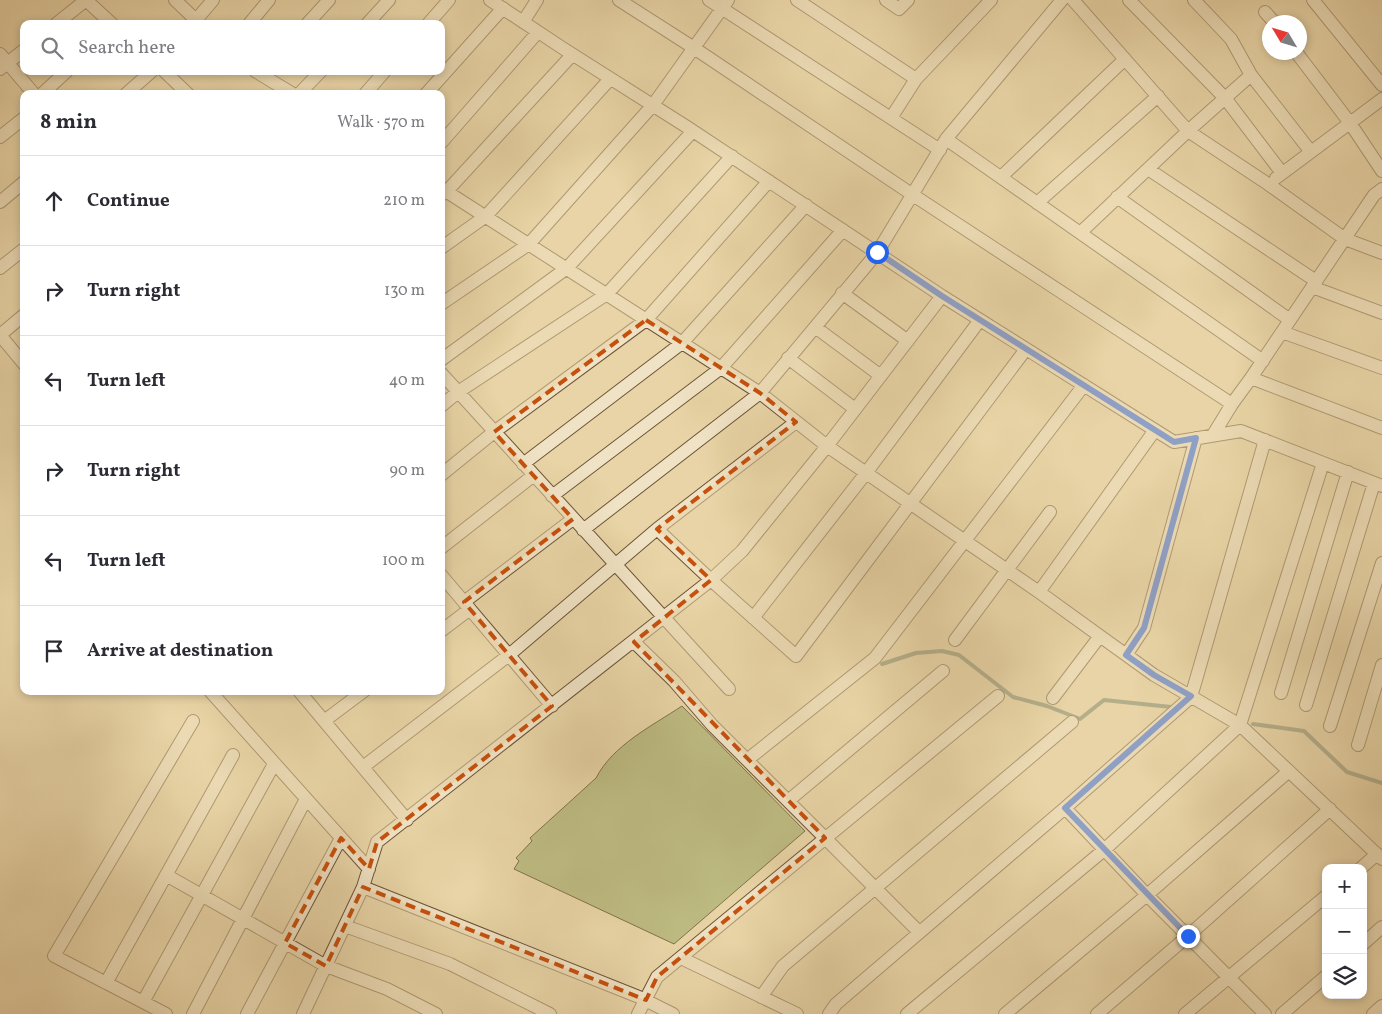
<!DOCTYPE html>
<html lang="en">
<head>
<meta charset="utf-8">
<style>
	:root { --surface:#fff; --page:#f7f7f7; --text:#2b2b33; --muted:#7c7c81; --line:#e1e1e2 }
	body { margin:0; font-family:Vollkorn,serif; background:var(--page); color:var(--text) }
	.controls { position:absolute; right:15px; bottom:15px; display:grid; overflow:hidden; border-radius:10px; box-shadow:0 2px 8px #0003 }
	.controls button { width:45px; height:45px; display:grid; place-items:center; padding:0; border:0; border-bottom:1px solid var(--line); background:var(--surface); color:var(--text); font:25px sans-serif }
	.compass { position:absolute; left:1262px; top:15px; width:45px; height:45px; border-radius:50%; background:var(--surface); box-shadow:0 2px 8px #0003; rotate:308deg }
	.stop { position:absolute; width:15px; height:15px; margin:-11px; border:4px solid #2563eb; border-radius:50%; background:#fff }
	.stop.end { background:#2563eb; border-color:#fff; box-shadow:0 1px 5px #0008 }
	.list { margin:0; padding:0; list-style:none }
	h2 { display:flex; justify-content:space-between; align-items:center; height:65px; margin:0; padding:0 20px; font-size:21px }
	h2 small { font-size:16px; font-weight:400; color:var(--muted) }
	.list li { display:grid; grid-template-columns:32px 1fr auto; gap:15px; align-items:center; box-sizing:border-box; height:90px; padding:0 20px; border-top:1px solid var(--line) }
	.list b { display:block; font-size:19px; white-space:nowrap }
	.list em { font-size:16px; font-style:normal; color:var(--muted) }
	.icon { flex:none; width:28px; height:28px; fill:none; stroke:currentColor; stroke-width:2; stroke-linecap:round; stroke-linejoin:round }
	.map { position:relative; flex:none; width:1382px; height:1014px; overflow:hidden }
	.search { position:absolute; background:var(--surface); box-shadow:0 2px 8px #0003; left:20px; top:20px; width:425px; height:55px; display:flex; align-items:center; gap:12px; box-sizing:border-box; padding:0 18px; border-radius:10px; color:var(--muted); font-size:19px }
	.panel { position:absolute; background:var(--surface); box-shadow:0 2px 8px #0003; left:20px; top:90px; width:425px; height:605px; border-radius:10px }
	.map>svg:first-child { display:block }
	.green { fill:#bdbb82; stroke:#80724a }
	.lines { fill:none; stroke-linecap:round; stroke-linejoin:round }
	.stream { stroke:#768068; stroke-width:4 }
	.minor-casing { stroke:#6d5437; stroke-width:14 }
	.minor { stroke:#f0e3c5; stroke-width:12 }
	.route { stroke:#2563eb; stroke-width:6 }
	.marked { fill:none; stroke:#c7500d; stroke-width:4; stroke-dasharray:10 6; stroke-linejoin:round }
</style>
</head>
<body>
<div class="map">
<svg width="1382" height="1014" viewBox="0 0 1382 1014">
	<rect width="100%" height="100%" fill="#e8d4a6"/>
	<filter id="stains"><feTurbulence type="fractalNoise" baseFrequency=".004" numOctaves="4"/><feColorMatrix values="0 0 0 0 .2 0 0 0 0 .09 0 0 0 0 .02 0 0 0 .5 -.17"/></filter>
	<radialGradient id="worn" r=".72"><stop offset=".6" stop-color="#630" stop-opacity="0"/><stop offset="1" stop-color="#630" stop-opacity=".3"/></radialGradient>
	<path class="green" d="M 682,706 L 805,831 L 674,944 L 514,869 L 519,861 L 516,858 L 532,841 L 530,838 L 596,778 C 613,745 652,726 682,706 Z"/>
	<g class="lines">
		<path class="stream" d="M 882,664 L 916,653 L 942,651 L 959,655 L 1013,697 L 1047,706 L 1080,719 L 1104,700 L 1171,707
			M 1253,724 L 1304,731 L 1347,772 L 1382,783"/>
		<defs>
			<path id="minor" d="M 86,0 L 112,24
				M 175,0 L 200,24
				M 490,0 L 564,49 L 687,127 L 942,296 L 1174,442 L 1241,431 L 1382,486
				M 619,0 L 694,48 L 913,195 L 1232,404
				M 709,0 L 940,150
				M 797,0 L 916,79
				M 886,0 L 899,9 L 908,0
				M 1073,0 L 1188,131 L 1268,184 L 1345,239 L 1382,253
				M 1129,0 L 1225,98 L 1282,173
				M 1313,0 L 1382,85
				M 1265,12 L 1274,22
				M 196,20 L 213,0
				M 523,22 L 537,0
				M 56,24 L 86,0
				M 249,24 L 269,0
				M 307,24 L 329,0
				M 367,24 L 389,0
				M 428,24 L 449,0
				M 1296,52 L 1350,123 L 1382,171
				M 0,54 L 34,94
				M 0,69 L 24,50
				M 164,71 L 188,94
				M 255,71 L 293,94
				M 1251,75 L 1311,152
				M 42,94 L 67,71
				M 126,94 L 152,71
				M 299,94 L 321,71
				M 365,94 L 385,71
				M 426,94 L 503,8
				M 891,118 L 916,79 L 991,0
				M 0,137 L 24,118
				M 946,139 L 1263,361
				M 441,143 L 538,32
				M 1148,169 L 1316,281
				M 1001,177 L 1125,59
				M 1276,178 L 1382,99
				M 441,188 L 760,393 L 827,446 L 1039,592 L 1154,675 L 1240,725 L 1382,859
				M 441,195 L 447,191 L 572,55
				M 1117,197 L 1290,320
				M 0,202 L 24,182
				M 1037,203 L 1158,96
				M 1080,233 L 1188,131 L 1251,75 L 1231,39 L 1194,0
				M 441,248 L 486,216 L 610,79
				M 0,268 L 24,249
				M 1312,287 L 1382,313
				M 842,293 L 908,341
				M 441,304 L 529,244 L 653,105 L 728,0
				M 815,327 L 881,376
				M 1282,332 L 1382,368
				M 0,335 L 24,364
				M 0,335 L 24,315
				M 788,358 L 855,409
				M 441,360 L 567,268 L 693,131
				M 441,373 L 729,689
				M 1251,378 L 1382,428
				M 441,406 L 458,392 L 607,294 L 732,156
				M 1213,435 L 1232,404 L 1251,378 L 1374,195 L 1382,189
				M 523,464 L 682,343 L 806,205
				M 441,475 L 494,432 L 646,320 L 769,181
				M 552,496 L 721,368 L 843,230
				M 657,529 L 711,580 L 796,656 L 1026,349
				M 583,530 L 760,393 L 877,253 L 946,139 L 1062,0
				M 441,548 L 534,475
				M 441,575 L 552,706
				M 1039,592 L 1155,430
				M 464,602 L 573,519
				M 753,618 L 866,473 L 980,320
				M 441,631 L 470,609
				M 955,640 L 1050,512
				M 634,642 L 674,681 L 712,725 L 919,932
				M 1126,655 L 1144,628 L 1196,438
				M 210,691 L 369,869
				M 299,691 L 407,820
				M 1281,693 L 1348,472
				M 1053,698 L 1100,636
				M 1306,705 L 1374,483
				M 324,721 L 364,691
				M 1330,726 L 1382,563
				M 1358,745 L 1382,665
				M 747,760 L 875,658 L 1084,385
				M 363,767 L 509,655 L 657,529 L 796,422
				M 788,801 L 943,671
				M 1065,808 L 1147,895 L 1265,1014
				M 1361,868 L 1377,854
				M 166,875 L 326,966 L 387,989 L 436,1014
				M 363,887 L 639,997 L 673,1014
				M 345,926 L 450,964 L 550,1014
				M 1363,944 L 1382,927
				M 681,958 L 797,1014
				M 106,983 L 233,755
				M 761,997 L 783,966 L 1072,722
				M 143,1002 L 54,956 L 193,721
				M 166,1014 L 143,1002 L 274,764
				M 193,1014 L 306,799
				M 247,1014 L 341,838
				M 303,1014 L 363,887 L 377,842 L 711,580 L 742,551 L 827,446 L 942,296
				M 638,1014 L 657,977 L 998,696
				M 829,1014 L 836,1004 L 1065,808 L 1191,697 L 1265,440
				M 907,1014 L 1104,850 L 1240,725 L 1323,463
				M 1005,1014 L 1147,895 L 1289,771
				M 1097,1014 L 1188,936 L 1330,809
				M 1185,1014 L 1326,896
				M 1282,1014 L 1326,976
				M 1373,1014 L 1382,1006"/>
		</defs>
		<use href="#minor" class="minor-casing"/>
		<use href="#minor" class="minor"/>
	</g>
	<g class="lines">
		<path class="route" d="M 877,252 L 942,296 L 1174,442 L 1196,438 L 1144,628 L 1126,655 L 1154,675 L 1191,696 L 1065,808 L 1188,936"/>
	</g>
	<path d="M0 0H1382V1014H0ZM 646,320 L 760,393 L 796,422 L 657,529 L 711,580 L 634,642 L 825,838 L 657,977 L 646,1000 L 363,887 L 326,966 L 285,943 L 341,838 L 369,869 L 377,842 L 552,706 L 464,602 L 573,519 L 494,432 Z" fill="#e8d4a6" fill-opacity=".55" fill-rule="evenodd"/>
	<path class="marked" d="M 646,320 L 760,393 L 796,422 L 657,529 L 711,580 L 634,642 L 825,838 L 657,977 L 646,1000 L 363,887 L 326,966 L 285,943 L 341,838 L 369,869 L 377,842 L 552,706 L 464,602 L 573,519 L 494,432 Z"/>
	<rect width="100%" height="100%" filter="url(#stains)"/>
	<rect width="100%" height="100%" fill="url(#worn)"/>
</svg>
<div class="controls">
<button>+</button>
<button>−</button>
<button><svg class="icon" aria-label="layers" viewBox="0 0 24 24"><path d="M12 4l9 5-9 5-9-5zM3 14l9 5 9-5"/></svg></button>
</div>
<svg class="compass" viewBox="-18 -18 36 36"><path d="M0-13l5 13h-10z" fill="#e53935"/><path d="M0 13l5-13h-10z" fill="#7c7c81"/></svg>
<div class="stop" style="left:877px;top:252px"></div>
<div class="stop end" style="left:1188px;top:936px"></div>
<div class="search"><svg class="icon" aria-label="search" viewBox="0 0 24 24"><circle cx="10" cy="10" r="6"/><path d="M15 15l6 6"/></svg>Search here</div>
<section class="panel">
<h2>8 min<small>Walk · 570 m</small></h2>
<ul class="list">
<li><svg class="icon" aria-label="ahead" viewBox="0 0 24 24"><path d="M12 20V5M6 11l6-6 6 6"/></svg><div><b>Continue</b></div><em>210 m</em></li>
<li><svg class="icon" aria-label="right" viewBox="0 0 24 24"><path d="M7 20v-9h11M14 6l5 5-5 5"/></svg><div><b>Turn right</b></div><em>130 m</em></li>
<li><svg class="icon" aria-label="left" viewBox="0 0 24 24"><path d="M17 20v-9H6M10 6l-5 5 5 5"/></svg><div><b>Turn left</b></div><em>40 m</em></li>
<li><svg class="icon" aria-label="right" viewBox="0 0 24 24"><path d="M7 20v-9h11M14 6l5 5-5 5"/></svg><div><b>Turn right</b></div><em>90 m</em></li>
<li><svg class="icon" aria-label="left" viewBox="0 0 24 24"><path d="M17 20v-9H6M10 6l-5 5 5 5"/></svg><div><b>Turn left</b></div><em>100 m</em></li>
<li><svg class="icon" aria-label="arrive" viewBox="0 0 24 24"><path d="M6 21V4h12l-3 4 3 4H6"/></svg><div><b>Arrive at destination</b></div></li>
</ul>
</section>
</div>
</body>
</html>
